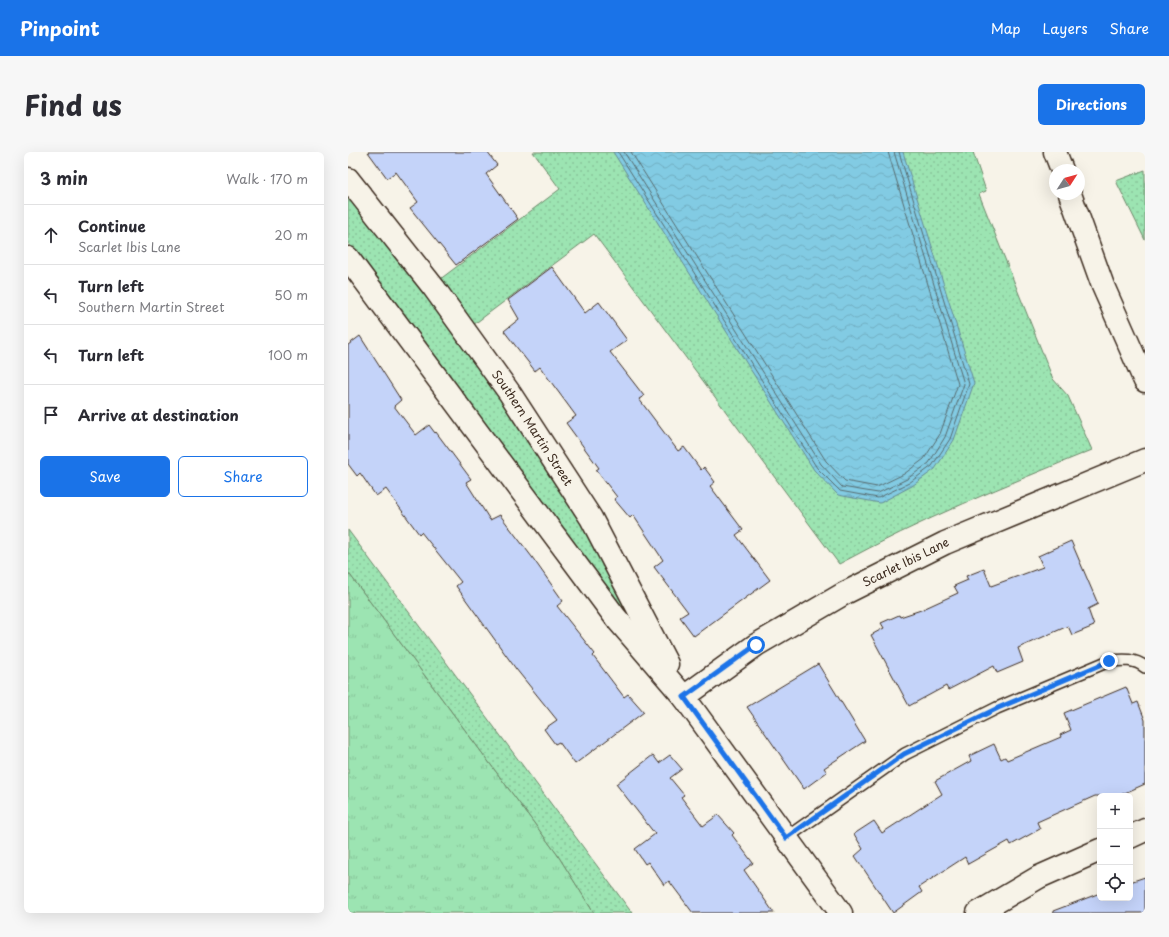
<!DOCTYPE html>
<html lang="en">
<head>
<meta charset="utf-8">
<style>
	:root { --surface:#fff; --page:#f7f7f7; --text:#2b2b33; --muted:#7c7c81; --line:#e1e1e2; --accent:#1a73e8 }
	body { margin:0; font-family:"Playpen Sans",sans-serif; background:var(--page); color:var(--text) }
	.controls { position:absolute; right:12px; bottom:12px; display:grid; overflow:hidden; border-radius:6px; box-shadow:0 4px 16px #0002 }
	.controls button { width:36px; height:36px; display:grid; place-items:center; padding:0; border:0; border-bottom:1px solid var(--line); background:var(--surface); color:var(--text); font:20px sans-serif }
	.compass { position:absolute; left:701px; top:12px; width:36px; height:36px; border-radius:50%; background:var(--surface); box-shadow:0 4px 16px #0002; rotate:54deg }
	.stop { position:absolute; width:12px; height:12px; margin:-9px; border:3px solid #1a73e8; border-radius:50%; background:#fff }
	.stop.end { background:#1a73e8; border-color:#fff; box-shadow:0 1px 4px #0008 }
	.list { margin:0; padding:0; list-style:none }
	h2 { display:flex; justify-content:space-between; align-items:center; height:52px; margin:0; padding:0 16px; font-size:17px }
	h2 small { font-size:13px; font-weight:400; color:var(--muted) }
	.list li { display:grid; grid-template-columns:26px 1fr auto; gap:12px; align-items:center; box-sizing:border-box; height:60px; padding:0 16px; border-top:1px solid var(--line) }
	.list b { display:block; font-size:15px; white-space:nowrap }
	.list p { margin:0; font-size:13px; white-space:nowrap; color:var(--muted) }
	.list em { font-size:13px; font-style:normal; color:var(--muted) }
	.actions { display:flex; gap:8px; padding:12px 16px }
	.actions a { flex:1; padding:9px 0; border:1px solid var(--accent); border-radius:6px; text-align:center; font-size:14px; color:var(--accent) }
	.actions .main { background:var(--accent); color:#fff }
	.icon { flex:none; width:22px; height:22px; fill:none; stroke:currentColor; stroke-width:2; stroke-linecap:round; stroke-linejoin:round }
	.map { position:relative; flex:none; width:797px; height:761px; overflow:hidden; border-radius:6px }
	header { display:flex; align-items:center; gap:24px; box-sizing:border-box; height:56px; padding:0 20px; background:var(--accent); color:#fff }
	header strong { font-size:19px }
	nav { display:flex; gap:22px; margin-inline-start:auto; font-size:14px }
	.intro { display:flex; align-items:center; justify-content:space-between; box-sizing:border-box; height:96px; padding:0 24px }
	h1 { margin:0; font-size:28px }
	.button { padding:10px 18px; border-radius:6px; background:var(--accent); color:#fff; font-size:14px; font-weight:700 }
	main { display:flex; gap:24px; padding:0 24px }
	aside { flex:1; background:var(--surface); border-radius:6px; box-shadow:0 4px 16px #0002 }
	.map>svg:first-child { display:block }
	.grass { fill:url(#grass-tufts); stroke:#6c8768 }
	.park { fill:url(#park-dots); stroke:#6c8768 }
	.water { fill:url(#water-waves); stroke:#668b94 }
	.lines { fill:none; stroke-linecap:round; stroke-linejoin:round }
	.shore { stroke:#576a6d; stroke-width:1 }
	.building { fill:#c4d3f9; stroke:#3b2a1e }
	.lane-casing { stroke:#3b2a1e; stroke-width:14 }
	.street-casing { stroke:#3b2a1e; stroke-width:25 }
	.secondary-casing { stroke:#3b2a1e; stroke-width:25 }
	.lane { stroke:#f7f3e8; stroke-width:11 }
	.street { stroke:#f7f3e8; stroke-width:22 }
	.secondary { stroke:#f7f3e8; stroke-width:22 }
	.route { stroke:#1a73e8; stroke-width:5 }
	.labels { text-anchor:middle; stroke-width:3; stroke-linejoin:round; paint-order:stroke }
	.street-label { font-size:12px; fill:#3b2a1e; stroke:#f7f3e8 }
</style>
</head>
<body>
<header>
<strong>Pinpoint</strong>
<nav><a>Map</a><a>Layers</a><a>Share</a></nav>
</header>
<div class="intro"><h1>Find us</h1><a class="button">Directions</a></div>
<main>
<aside>
<h2>3 min<small>Walk · 170 m</small></h2>
<ul class="list">
<li><svg class="icon" aria-label="ahead" viewBox="0 0 24 24"><path d="M12 20V5M6 11l6-6 6 6"/></svg><div><b>Continue</b><p>Scarlet Ibis Lane</p></div><em>20 m</em></li>
<li><svg class="icon" aria-label="left" viewBox="0 0 24 24"><path d="M17 20v-9H6M10 6l-5 5 5 5"/></svg><div><b>Turn left</b><p>Southern Martin Street</p></div><em>50 m</em></li>
<li><svg class="icon" aria-label="left" viewBox="0 0 24 24"><path d="M17 20v-9H6M10 6l-5 5 5 5"/></svg><div><b>Turn left</b></div><em>100 m</em></li>
<li><svg class="icon" aria-label="arrive" viewBox="0 0 24 24"><path d="M6 21V4h12l-3 4 3 4H6"/></svg><div><b>Arrive at destination</b></div></li>
</ul>
<div class="actions"><a class="main">Save</a><a>Share</a></div>
</aside>
<div class="map">
<svg width="797" height="761" viewBox="0 0 797 761">
	<defs>
		<pattern id="grass-tufts" width="24" height="20" patternUnits="userSpaceOnUse"><rect width="24" height="20" fill="#9ce4b2"/><path d="M3 7l-1-3M5 7V3M7 7l1-3M15 17l-1-3M17 17v-4M19 17l1-3" fill="none" stroke="#87c499"/></pattern>
		<pattern id="park-dots" width="8" height="8" patternUnits="userSpaceOnUse"><rect width="8" height="8" fill="#9ce4b2"/><path d="M2 2h.1M6 6h.1" fill="none" stroke="#87c499" stroke-width="1.8" stroke-linecap="round"/></pattern>
		<pattern id="water-waves" width="16" height="10" patternUnits="userSpaceOnUse"><rect width="16" height="10" fill="#82cbe3"/><path d="M0 5q4-4 8 0t8 0" fill="none" stroke="#71aec2"/></pattern>
	</defs>
	<rect width="100%" height="100%" fill="#f7f3e8"/>
	<filter id="ink" filterUnits="userSpaceOnUse"><feTurbulence type="fractalNoise" baseFrequency=".025" numOctaves="2"/><feDisplacementMap in="SourceGraphic" scale="8" xChannelSelector="R" yChannelSelector="G"/><feConvolveMatrix kernelMatrix="1 2 1 2 8 2 1 2 1" color-interpolation-filters="sRGB"/></filter>
	<g filter="url(#ink)">
		<path class="grass" d="M 0,420 L 209,702 L 246,761 L 0,761 Z"/>
		<path class="park" d="M 185,0 L 625,0 L 638,39 L 631,42 L 705,227 L 720,244 L 744,298 C 658,333 572,368 491,412 L 246,82 L 125,173 L 91,128 L 212,37 Z
			M 797,18 L 797,88 L 768,29 Z
			M 0,43 L 110,184 L 203,323 L 253,403 L 282,463 L 279,464 L 0,91 Z
			M 0,378 L 284,761 L 246,761 L 209,702 L 0,420 Z"/>
		<path class="water" d="M 265,0 L 555,0 L 626,231 L 606,288 L 587,317 L 564,334 L 532,351 L 490,343 L 466,318 Z"/>
		<g class="lines">
			<path class="shore" d="M 270,0 L 469,316 L 492,339 L 530,346 L 561,331 L 584,314 L 602,287 L 621,232 L 551,0
				M 276,0 L 473,312 L 494,335 L 530,341 L 559,327 L 581,311 L 597,285 L 616,232 L 546,0
				M 283,0 L 478,309 L 497,329 L 529,335 L 556,322 L 576,307 L 592,282 L 610,232 L 540,0"/>
		</g>
		<path class="building" d="M 20,0 L 139,0 L 149,13 L 138,22 L 170,67 L 108,113 L 62,56 L 70,50 L 48,20 L 39,26 Z
			M 204,115 L 237,161 L 251,150 L 279,188 L 262,200 L 296,244 L 291,247 L 330,299 L 336,295 L 353,318 L 356,315 L 367,330 L 362,334 L 395,378 L 388,383 L 422,428 L 346,484 L 332,465 L 340,460 L 306,415 L 315,408 L 285,363 L 282,366 L 266,347 L 269,345 L 248,318 L 251,316 L 218,271 L 228,264 L 192,215 L 187,219 L 156,179 L 171,167 L 160,148 Z
			M 12,184 L 53,248 L 46,254 L 68,283 L 81,273 L 87,281 L 88,280 L 123,327 L 118,330 L 142,368 L 152,363 L 184,405 L 215,449 L 209,454 L 247,502 L 245,504 L 276,545 L 280,542 L 296,560 L 227,612 L 211,590 L 207,592 L 196,577 L 209,568 L 168,517 L 108,434 L 113,430 L 73,380 L 71,382 L 38,337 L 28,344 L 12,321 L 9,324 L 0,312 L 0,193 Z
			M 723,389 L 750,452 L 740,457 L 746,474 L 724,483 L 720,474 L 670,496 L 675,510 L 649,521 L 646,514 L 600,538 L 598,534 L 561,554 L 523,483 L 536,476 L 533,471 L 551,463 L 552,465 L 573,458 L 610,441 L 606,434 L 620,428 L 618,424 L 636,417 L 643,434 L 695,415 L 690,404 Z
			M 470,512 L 517,589 L 476,616 L 479,620 L 456,637 L 399,555 Z
			M 778,535 L 785,552 L 790,550 L 797,568 L 797,632 L 770,644 L 747,644 L 689,670 L 692,677 L 663,693 L 661,689 L 620,712 L 617,705 L 571,735 L 574,740 L 545,761 L 507,704 L 515,697 L 506,682 L 526,669 L 534,681 L 594,642 L 587,629 L 623,609 L 621,604 L 646,592 L 653,607 L 657,605 L 659,608 L 713,585 L 712,583 L 723,578 L 716,561 Z
			M 305,603 L 311,611 L 322,603 L 334,617 L 322,626 L 336,643 L 333,645 L 355,674 L 370,663 L 386,681 L 384,683 L 405,711 L 396,718 L 426,761 L 345,761 L 321,729 L 316,733 L 300,710 L 297,712 L 287,697 L 307,682 L 268,632 Z
			M 797,725 L 797,761 L 705,761 L 705,759 L 752,741 L 752,746 L 782,746 L 782,730 Z"/>
		<g class="lines">
			<defs>
				<path id="lane" d="M 438,686 L 557,602 L 649,556 L 761,509 C 773,508 786,506 797,515"/>
				<g id="street">
					<path id="s1" d="M 0,27 L 86,136 L 161,240 L 243,366 L 319,512"/>
					<path d="M 0,106 L 268,466 L 336,545 L 493,761"/>
					<path id="s2" d="M 336,545 L 408,493 L 497,441 L 597,391 L 797,308"/>
					<path d="M 782,685 L 797,678"/>
					<path d="M 630,761 L 691,725 L 752,698"/>
				</g>
				<path id="secondary" d="M 707,0 L 714,18
					M 722,42 L 755,134 L 797,229"/>
			</defs>
			<use href="#lane" class="lane-casing"/>
			<use href="#street" class="street-casing"/>
			<use href="#secondary" class="secondary-casing"/>
			<use href="#lane" class="lane"/>
			<use href="#street" class="street"/>
			<use href="#secondary" class="secondary"/>
		</g>
	</g>
	<g class="lines" filter="url(#ink)">
		<path class="route" d="M 408,493 L 336,545 L 438,686 L 556,602 L 650,556 L 761,509"/>
	</g>
	<g class="labels">
		<g class="street-label">
			<text dy="4" stroke="none"><textPath href="#s1" startOffset="310">Southern Martin Street</textPath></text>
			<text dy="4" stroke="none"><textPath href="#s2" startOffset="260">Scarlet Ibis Lane</textPath></text>
		</g>
	</g>
</svg>
<div class="controls">
<button>+</button>
<button>−</button>
<button><svg class="icon" aria-label="locate" viewBox="0 0 24 24"><circle cx="12" cy="12" r="6"/><path d="M12 2v4M12 18v4M2 12h4M18 12h4"/></svg></button>
</div>
<svg class="compass" viewBox="-18 -18 36 36"><path d="M0-13l5 13h-10z" fill="#e53935"/><path d="M0 13l5-13h-10z" fill="#7c7c81"/></svg>
<div class="stop" style="left:408px;top:493px"></div>
<div class="stop end" style="left:761px;top:509px"></div>
</div>
</main>
</body>
</html>
